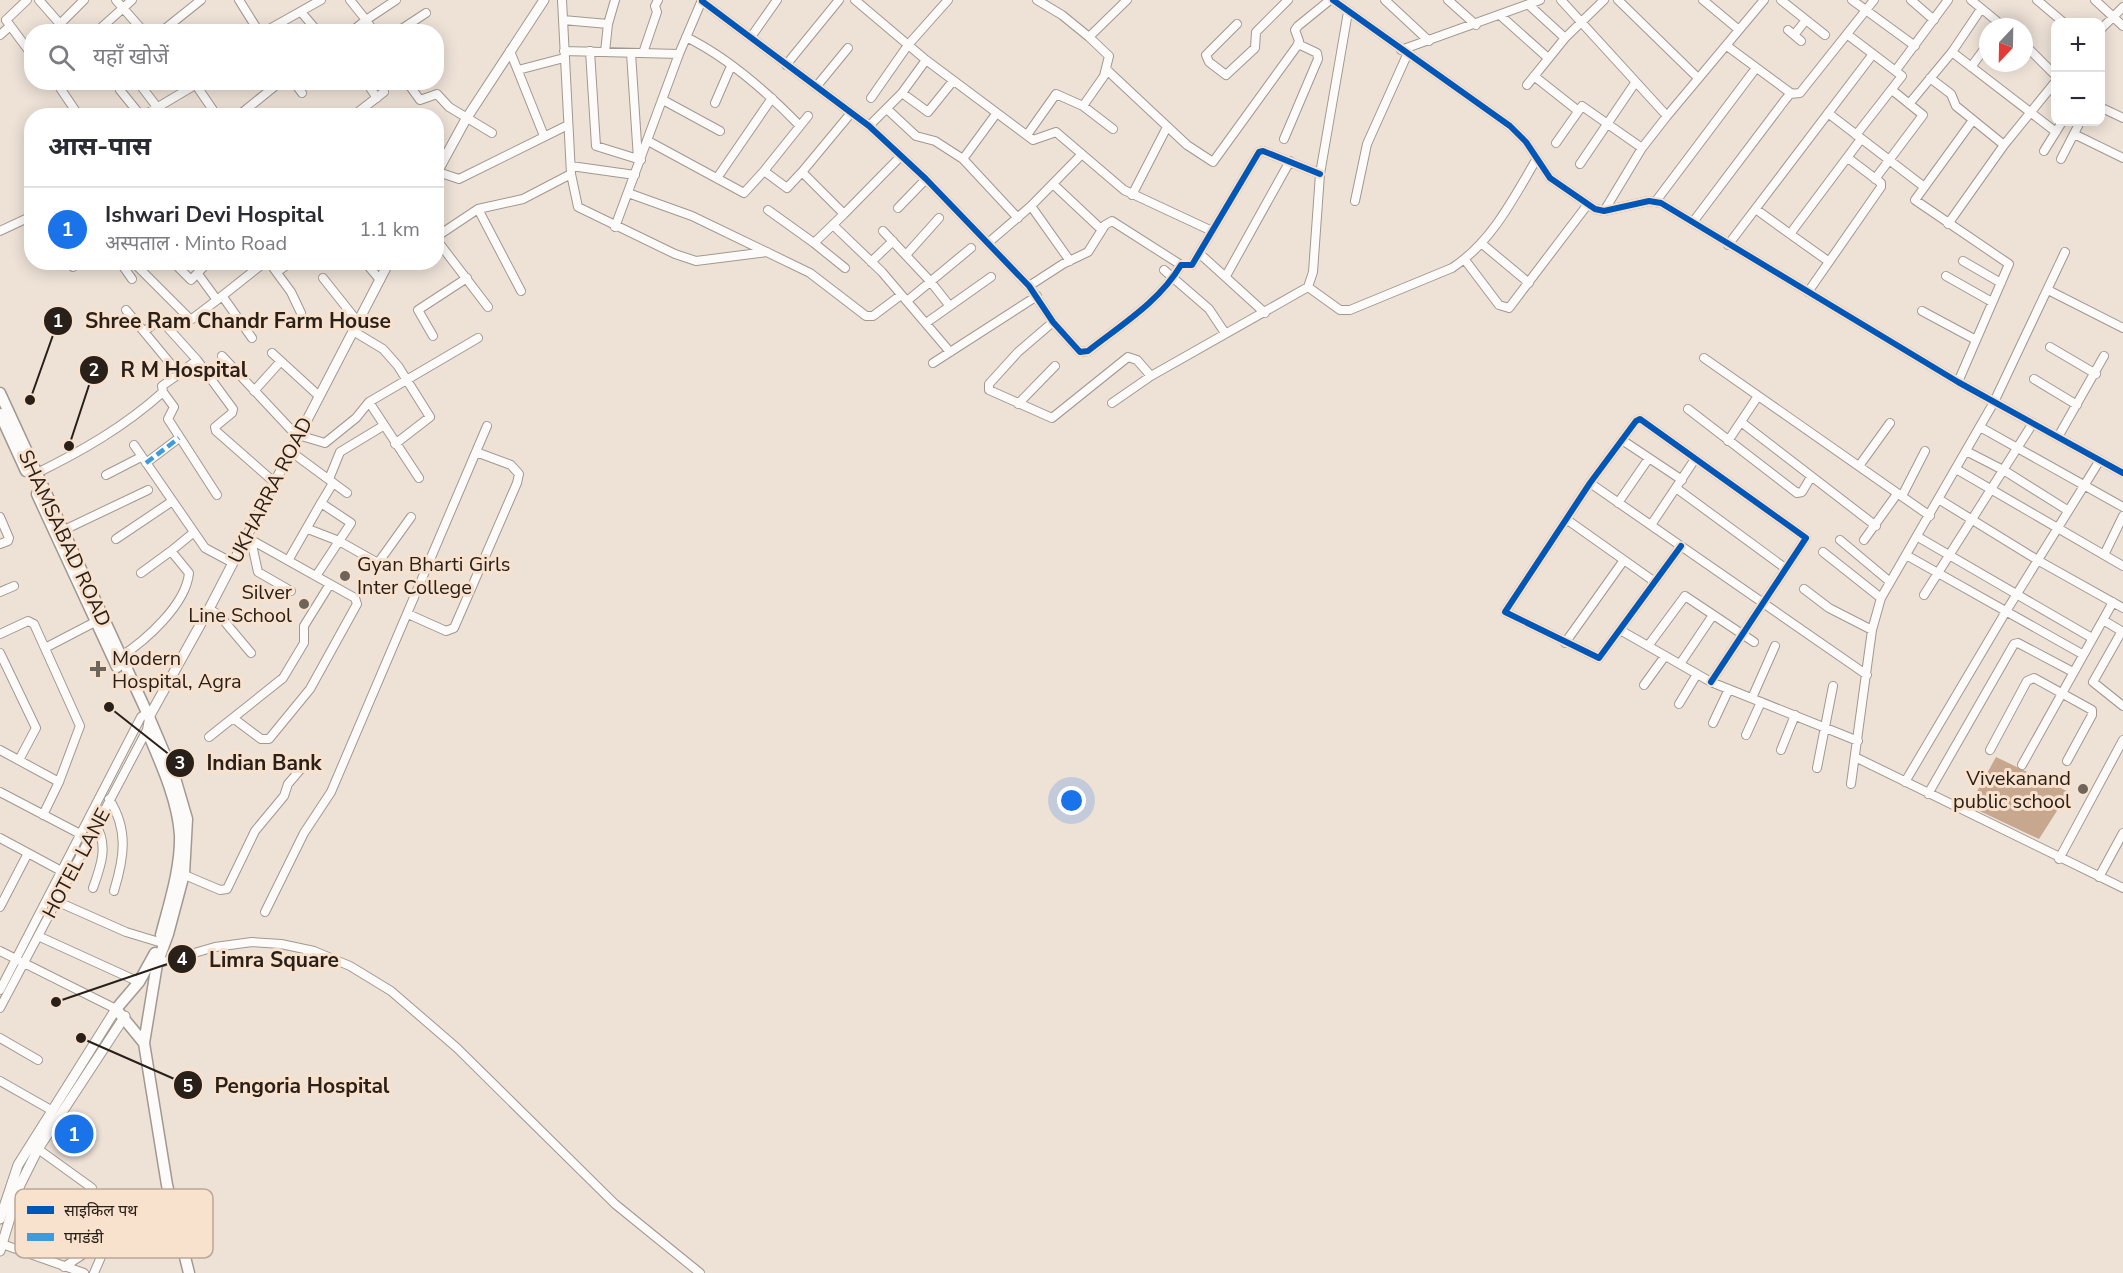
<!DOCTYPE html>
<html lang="hi">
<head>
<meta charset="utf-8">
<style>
	:root { --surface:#fff; --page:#f2f2f3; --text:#2b2b33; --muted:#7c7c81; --line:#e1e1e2; --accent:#1a73e8 }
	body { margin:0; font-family:"Nunito Sans","Noto Sans Devanagari",sans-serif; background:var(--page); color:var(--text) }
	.controls { position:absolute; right:18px; top:18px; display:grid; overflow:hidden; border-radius:12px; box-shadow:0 3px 15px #0003 }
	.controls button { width:54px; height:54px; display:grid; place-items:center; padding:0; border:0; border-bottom:2px solid var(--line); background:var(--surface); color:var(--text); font:30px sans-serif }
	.compass { position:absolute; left:1979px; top:18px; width:54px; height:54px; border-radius:50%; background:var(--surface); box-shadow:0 3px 15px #0003; rotate:202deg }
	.you { position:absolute; left:1072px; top:801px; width:21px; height:21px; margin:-15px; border:4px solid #fff; border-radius:50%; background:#1a73e8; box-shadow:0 0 0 9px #1a73e833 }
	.badge { display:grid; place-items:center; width:39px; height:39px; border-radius:50%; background:var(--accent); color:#fff; font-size:20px; font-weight:700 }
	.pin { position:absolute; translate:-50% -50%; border:3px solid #fff; box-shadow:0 2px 6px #0006 }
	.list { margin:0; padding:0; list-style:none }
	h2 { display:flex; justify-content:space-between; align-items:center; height:78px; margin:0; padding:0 24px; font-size:26px }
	h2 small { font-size:20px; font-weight:400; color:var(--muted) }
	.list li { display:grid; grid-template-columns:39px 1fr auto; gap:18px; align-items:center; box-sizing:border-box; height:84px; padding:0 24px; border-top:2px solid var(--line) }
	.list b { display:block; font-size:22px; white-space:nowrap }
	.list p { margin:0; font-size:20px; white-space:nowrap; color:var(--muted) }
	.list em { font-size:20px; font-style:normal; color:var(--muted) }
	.icon { flex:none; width:33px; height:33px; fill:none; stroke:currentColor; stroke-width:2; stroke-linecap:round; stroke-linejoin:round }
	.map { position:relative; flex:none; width:2123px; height:1273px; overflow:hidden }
	.search { position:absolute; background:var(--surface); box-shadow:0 3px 15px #0003; left:24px; top:24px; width:420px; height:66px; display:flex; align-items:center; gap:15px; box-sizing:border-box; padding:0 21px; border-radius:24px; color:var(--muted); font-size:22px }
	.panel { position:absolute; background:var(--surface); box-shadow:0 3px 15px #0003; left:24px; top:108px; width:420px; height:162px; border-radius:24px }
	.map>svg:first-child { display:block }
	.water { fill:#c7a78d }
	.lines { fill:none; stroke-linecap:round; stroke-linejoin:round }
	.stream { stroke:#c7a78d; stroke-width:2 }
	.minor-casing { stroke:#a19890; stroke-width:10 }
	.tertiary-casing { stroke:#a19890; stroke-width:11 }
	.secondary-casing { stroke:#a19890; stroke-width:13 }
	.minor { stroke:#fcfbf9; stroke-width:8 }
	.tertiary { stroke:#fcfbf9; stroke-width:9 }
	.secondary { stroke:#fcfbf9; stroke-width:10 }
	.quiet { stroke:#3d9bdf; stroke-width:4.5; stroke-dasharray:9 4.5; stroke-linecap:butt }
	.cycleway-casing { stroke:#f8e1cd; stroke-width:10 }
	.cycleway { stroke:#0057b8; stroke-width:6 }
	.poi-dot { fill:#6d645c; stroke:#f8e1cd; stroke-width:2 }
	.labels { text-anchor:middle; stroke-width:6; stroke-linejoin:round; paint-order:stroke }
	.street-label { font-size:20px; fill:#282019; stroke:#f8e1cd }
	.poi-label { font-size:20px; fill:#282019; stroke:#f8e1cd; text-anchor:start }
	.key { fill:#f8e1cd; stroke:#baa797; stroke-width:1.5 }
	.key-label { font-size:16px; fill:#282019 }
	.leader { fill:none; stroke:#282019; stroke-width:2 }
	.callout-dot { fill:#282019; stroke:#f8e1cd; stroke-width:2 }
	.mark-label { font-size:18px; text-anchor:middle; font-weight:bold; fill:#fff }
	.callout-label { font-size:21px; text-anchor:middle; font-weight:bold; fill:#282019; stroke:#f8e1cd; stroke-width:6; stroke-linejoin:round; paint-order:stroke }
</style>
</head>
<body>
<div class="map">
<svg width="2123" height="1273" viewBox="0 0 2123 1273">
	<rect width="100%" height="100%" fill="#eee2d7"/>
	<path class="water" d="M 1996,757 L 2069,792 L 2039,839 L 1969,806 Z"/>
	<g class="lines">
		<path class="stream" d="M 138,739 L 142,732
			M 21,959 L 37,930
			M 0,999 L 19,964"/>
		<defs>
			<path id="minor" d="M 27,0 L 6,20 L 32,55
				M 39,0 L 60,24
				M 116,0 L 144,32
				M 239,0 L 259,32
				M 350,0 L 366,20 L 351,32
				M 562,0 L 571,174 L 578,207 L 675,254 L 696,261 L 767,252
				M 855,0 L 926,60 L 1033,140 L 1056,132 L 1124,190 L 1212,231
				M 1037,0 L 1062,15 L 1089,37 L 1127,0
				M 1333,0 L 1510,126 L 1526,142 L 1550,178 L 1595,209 L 1604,211 L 1649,201 L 1661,203 L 1958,382 L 2123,473
				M 1385,0 L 1429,41
				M 1448,0 L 1476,25
				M 1561,0 L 1667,116
				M 1618,0 L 1698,78
				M 1703,0 L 1739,30
				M 1781,0 L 1825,35
				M 1852,0 L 1915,46
				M 1911,0 L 1934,20
				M 1971,0 L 2004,27
				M 2037,0 L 2063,22
				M 2095,0 L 2123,26
				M 702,1 L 869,126 L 926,179 L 1029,286 L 1053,322 L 1080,352 L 1088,351 C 1121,325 1159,302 1181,265 L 1192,265 L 1259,152 L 1263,151 L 1320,174
				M 1529,5 L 1565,38
				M 301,12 L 318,32
				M 1501,16 L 1548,58
				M 563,20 L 608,24
				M 1237,24 L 1206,55 L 1209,62 L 1226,75 L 1255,48 L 1256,32 L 1288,0
				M 102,27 L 132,0
				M 1788,30 L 1801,41
				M 2100,30 L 2123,7
				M 52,32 L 84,0
				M 161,32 L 201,0
				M 264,32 L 321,0
				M 374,32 L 366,20 L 396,0
				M 397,32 L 426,13
				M 0,35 L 9,27
				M 1794,35 L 1806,20
				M 1848,35 L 1902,76 L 1856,135
				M 686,37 C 729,58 767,92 800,126
				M 751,37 L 777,0
				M 2024,44 L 2056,76
				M 1727,46 L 1792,94
				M 1401,50 L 1540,0
				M 510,51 L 544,136
				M 564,51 L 679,54
				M 590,51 L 596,146 L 641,160
				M 605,52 L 608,24 L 615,0
				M 1952,52 L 2056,132
				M 631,53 L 638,159
				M 643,53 L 657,12 L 655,6 L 658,0
				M 786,65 L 839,0
				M 1971,67 L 1988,44
				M 518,70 L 564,58
				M 1107,70 L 1187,145 L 1213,162 L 1297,46 L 1299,41 L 1295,30 L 1298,26 L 1330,0
				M 1896,70 L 1948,0
				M 1534,76 L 1577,110
				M 1930,78 L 1951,94 L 1956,106 L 2004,145 L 1948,224
				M 56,82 L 79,116
				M 138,82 L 157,107
				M 294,82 L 302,93
				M 366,82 L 377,98
				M 407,82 L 420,100 L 437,94 L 449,107 L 492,133
				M 196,85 L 217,116
				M 1527,85 L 1565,38 L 1604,0
				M 816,87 L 848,48
				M 120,90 L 141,116
				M 902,93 L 928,112 L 953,81
				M 871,98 L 908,45 L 948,0
				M 663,100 L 720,131
				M 715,103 L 731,66
				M 1909,104 L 1952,52 L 1981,9
				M 1083,106 L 1113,129
				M 2100,107 L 2123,118
				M 887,109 L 916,136 L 935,141 L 963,159 L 1018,218
				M 1828,113 L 1923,186
				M 284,114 L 285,116
				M 143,116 L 200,82
				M 238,116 L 280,82
				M 353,116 L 384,92
				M 869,126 L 902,93 L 926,60
				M 2074,134 L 2123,158
				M 1027,135 L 1056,94 L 1083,106 L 1104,76 L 1109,56 L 1089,37
				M 1284,139 L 1318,59 L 1317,53 L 1298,44
				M 648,141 L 744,193 L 764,171 L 787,188 L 802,172 L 844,214 L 814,243 L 768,210
				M 1556,143 L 1582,106 L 1642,148
				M 2004,145 L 2056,81
				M 2044,151 L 2062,122
				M 963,159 L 996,114
				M 2061,159 L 2080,122
				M 1580,164 L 1635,83
				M 571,166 L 635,175
				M 764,171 L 808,116
				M 438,172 L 459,179 L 568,125
				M 802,172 L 851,113
				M 717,178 L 772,98
				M 1875,179 L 1923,115 L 1892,90
				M 1053,184 L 1102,230
				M 628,193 L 692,216 L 810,273 L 866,316 L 873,316 L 901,295
				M 1132,195 L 1167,127
				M 1355,201 L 1367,144 L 1407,55
				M 1656,201 L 1756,68
				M 1031,206 L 1070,261
				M 898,208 L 926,179
				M 478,209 L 521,291
				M 1757,210 L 1790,234
				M 1604,211 L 1642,148 L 1667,116 L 1764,0
				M 844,214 L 901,156
				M 1693,222 L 1785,100 L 1790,94 L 1800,93 L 1874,0
				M 833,225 L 882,272 L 950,352
				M 615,227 L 679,54 L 702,0
				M 0,231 L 32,216
				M 883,231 L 930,281 L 949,305
				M 436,237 L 478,209 L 523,199 L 571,174
				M 436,239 L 488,307
				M 814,243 L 845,268
				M 988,243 L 1031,206 L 1082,154
				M 1481,243 L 1529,283
				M 1728,245 L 1873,54
				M 1199,253 L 1265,313
				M 906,255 L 939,218
				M 1465,260 L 1499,305 L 1509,308 L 1588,204
				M 1828,261 L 1790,234 L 1861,139
				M 1963,261 L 2001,283
				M 120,262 L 132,279
				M 133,262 L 189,318 L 192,319 L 217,300
				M 173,262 L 191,280 L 208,262
				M 269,262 L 291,292 L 301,313
				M 365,262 L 380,280
				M 871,262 L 893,241
				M 73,267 L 77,262
				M 1164,270 L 1209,309 L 1225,333
				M 277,272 L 291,262
				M 198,274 L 217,300 L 265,262
				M 1226,276 L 1290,161
				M 1946,276 L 1992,302
				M 323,278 L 358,322
				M 1029,286 L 1063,264 L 1088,252 L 1105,225 L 1112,221 L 1181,265
				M 1308,287 L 1340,310 L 1350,310 L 1452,268 C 1491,243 1513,199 1536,160
				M 2048,290 L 2123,328
				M 1808,292 L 1881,187 L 1881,183 L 1848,158
				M 223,297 L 252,338
				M 907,301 L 971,248
				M 126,310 L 179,374 L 197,360
				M 1922,311 L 1976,340
				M 1053,322 L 1018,352 L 989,384 L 989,390 L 1052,418 L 1128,357 L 1137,360 L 1151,376
				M 926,323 L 991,277
				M 145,331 L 160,319 L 197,360 L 233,409 L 232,413 L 215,427 L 216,431 L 274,482
				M 353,331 L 383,349 L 398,366 L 430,417 L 395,444
				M 433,336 L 418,310 L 467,278
				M 2050,347 L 2096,374
				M 272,353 L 319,396
				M 222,356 L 297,436
				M 1704,358 L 1930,516
				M 933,363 L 1037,296
				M 179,374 L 162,386 L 163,392 L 174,407 L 168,419 L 217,495
				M 2034,379 L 2077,405
				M 1958,382 L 2009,264 L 1915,200 L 1973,120
				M 254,391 L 281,361
				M 1112,403 L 1151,376 L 1308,287 L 1313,272 L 1320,174 L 1348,12
				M 1018,404 L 1055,366
				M 1688,409 L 1797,493 L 1802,492 L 1811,477
				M 1741,422 L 1876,526
				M 1980,427 L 2123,507
				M 298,435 L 325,443 L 356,418 L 369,402
				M 2058,437 L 2104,356
				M 1622,440 L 1682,480
				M 1728,441 L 1758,396
				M 134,445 L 205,548 L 233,563
				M 290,451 L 347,493
				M 1966,451 L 2005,471 L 2067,510
				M 146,463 L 179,438
				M 1859,466 L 1890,423
				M 1956,469 L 2123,566
				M 35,474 C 82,451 124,427 163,392
				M 106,475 L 141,457
				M 419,478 L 369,402 L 478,338
				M 329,479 L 340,452 L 383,426
				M 1590,483 L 1867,675
				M 1676,488 L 1785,568
				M 1902,496 L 1925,451
				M 1940,500 L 2039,561 L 2123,608
				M 1618,503 L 1649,458
				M 0,517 L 9,538 L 8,541 L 0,544
				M 1566,519 L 1655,582
				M 1651,525 L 1695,459
				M 308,529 L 339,541 L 378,563 L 411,517
				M 62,531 L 148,490
				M 1918,537 L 2092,638
				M 116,539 L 171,502
				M 251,540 L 258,572 L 291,591
				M 1840,540 L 1889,581
				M 1864,540 L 1897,494
				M 1681,546 L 1599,658 L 1505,612 L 1590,483 L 1636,421 L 1640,419 L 1806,538 L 1711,682
				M 1823,552 L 1881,598
				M 1906,555 L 2082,654
				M 2104,555 L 2123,516
				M 289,559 L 321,503
				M 141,573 L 171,551
				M 316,576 L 351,523 L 321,503 L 333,483
				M 1804,589 L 1829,608 L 1872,630
				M 0,592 L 14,586
				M 1924,595 L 2033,423
				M 209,609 L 219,615 L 251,653
				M 408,614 L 446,631 L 454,628 L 517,483 L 519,474 L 511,465 L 476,452
				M 2103,620 L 2123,632
				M 1620,630 L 1711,682 L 1858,741
				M 2122,631 L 2093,682 L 2123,706
				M 0,634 L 28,621 L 34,624 L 80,726 L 59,782 L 43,815
				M 1565,643 L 1624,560
				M 1648,646 L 1685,596 L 1754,642
				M 45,648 L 95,622
				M 0,653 L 36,728 L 19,760
				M 120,657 C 145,641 186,605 189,573 L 171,551 L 193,533
				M 1680,664 L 1713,615
				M 1644,685 L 1665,656
				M 1752,698 L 1775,646
				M 1679,704 L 1697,674
				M 233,718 L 261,739 L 269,739 L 310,689 L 357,604 L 355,598 L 246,537
				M 1713,723 L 1729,689
				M 1746,735 L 1761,702
				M 209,737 L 283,678 L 304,643 L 304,626 L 330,584
				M 0,750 L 59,782
				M 1781,750 L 1795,715
				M 1990,750 L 2027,681 L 2034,678 L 2092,710 L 2092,715 L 2067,761
				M 1855,757 L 2123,888
				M 2022,765 L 2113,602
				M 1817,768 L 1833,686
				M 1905,782 L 2005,613 L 2100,460
				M 1851,784 L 1872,630 L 1881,598 L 1994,402 L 2065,252
				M 0,792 L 84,836
				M 1928,794 L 2014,644 L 2018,643 L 2073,672
				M 109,799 C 129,830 124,858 114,891
				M 0,838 L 65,873
				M 2059,859 L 2123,740
				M 180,873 L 220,890 L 227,889 L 255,831 L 284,796 L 288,784 L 306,763
				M 2099,877 L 2123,833
				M 93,888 C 101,866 109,844 95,824
				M 56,901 L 126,932 L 159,942
				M 0,907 L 28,853
				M 265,912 L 304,833 L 331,792 L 487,426
				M 38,936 L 139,982
				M 0,951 L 116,1009
				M 156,964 L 215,947 L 252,942 L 281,944 L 314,951 L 350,966 L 391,991 L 457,1048 L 615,1204 L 700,1273
				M 0,990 L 141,717 L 147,713
				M 0,1008 L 147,730 L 149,719
				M 0,1038 L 38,1060
				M 0,1081 L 51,1110
				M 38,1149 L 92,1188
				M 2,1244 L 84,1273
				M 64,1267 L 130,1223
				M 94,1273 L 110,1236"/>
			<path id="tertiary" d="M 436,174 L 466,119 L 544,0
				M 149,717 L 209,609 L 389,262
				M 0,1219 L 18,1165 L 116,1009
				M 0,1251 L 20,1185 L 38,1149 L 125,1016"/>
			<path id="secondary" d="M 0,393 L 149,717 L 175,778 L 187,819 L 184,874 L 168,934 L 157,964 L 144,1043 L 167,1185 L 189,1273
				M 0,414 L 26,471
				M 37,494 L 117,667
				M 150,738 C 163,768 178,803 180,835 C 181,868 169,904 161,935
				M 144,1043 L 116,1009 L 139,982 L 155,953"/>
		</defs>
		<use href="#minor" class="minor-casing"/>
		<use href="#tertiary" class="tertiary-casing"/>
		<use href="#secondary" class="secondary-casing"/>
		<use href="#minor" class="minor"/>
		<use href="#tertiary" class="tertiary"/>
		<use href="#secondary" class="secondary"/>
		<path class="quiet" d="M 146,463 L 179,438"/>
		<defs>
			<path id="cycleway" d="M 1333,0 L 1510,126 L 1526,142 L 1550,178 L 1595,209 L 1604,211 L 1649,201 L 1661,203 L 1958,382 L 2123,473
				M 702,1 L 869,126 L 926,179 L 1029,286 L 1053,322 L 1080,352 L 1088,351 C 1121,325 1159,302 1181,265 L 1192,265 L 1259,152 L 1263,151 L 1320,174
				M 1681,546 L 1599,658 L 1505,612 L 1590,483 L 1636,421 L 1640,419 L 1806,538 L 1711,682"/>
		</defs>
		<use href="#cycleway" class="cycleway-casing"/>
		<use href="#cycleway" class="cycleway"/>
	</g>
	<g class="poi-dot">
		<circle cx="345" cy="576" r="6"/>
		<circle cx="304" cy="604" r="6"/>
		<path d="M95 660h6v6h6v6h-6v6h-6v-6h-6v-6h6z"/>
		<circle cx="2083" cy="789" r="6"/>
	</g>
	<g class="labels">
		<g class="street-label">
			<text transform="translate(270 490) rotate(-63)" y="7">UKHARRA ROAD</text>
			<text transform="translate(65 538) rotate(65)" y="7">SHAMSABAD ROAD</text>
			<text transform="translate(76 863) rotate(-62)" y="7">HOTEL LANE</text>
		</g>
		<g class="poi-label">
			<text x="357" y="571">Gyan Bharti Girls<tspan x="357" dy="23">Inter College</tspan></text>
			<text x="292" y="599" text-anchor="end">Silver<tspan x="292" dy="23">Line School</tspan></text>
			<text x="112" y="665">Modern<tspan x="112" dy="23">Hospital, Agra</tspan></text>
			<text x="2071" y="785" text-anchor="end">Vivekanand<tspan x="2071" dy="23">public school</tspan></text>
		</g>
	</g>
	<rect x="15" y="1189" width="198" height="69" rx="9" class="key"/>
	<rect x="27" y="1206" width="27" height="8" fill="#0057b8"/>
	<rect x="27" y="1233" width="27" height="8" fill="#3d9bdf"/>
	<g class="key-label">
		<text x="64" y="1216">साइकिल पथ</text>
		<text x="64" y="1243">पगडंडी</text>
	</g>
	<path class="leader" d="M30 400L58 321M69 446L94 370M109 707L180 763M56 1002L182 959M81 1038L188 1085"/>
	<g class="callout-dot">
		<circle cx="30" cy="400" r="6"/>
		<circle cx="69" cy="446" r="6"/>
		<circle cx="109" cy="707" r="6"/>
		<circle cx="56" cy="1002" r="6"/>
		<circle cx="81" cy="1038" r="6"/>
		<circle cx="58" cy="321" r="15"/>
		<circle cx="94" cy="370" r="15"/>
		<circle cx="180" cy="763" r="15"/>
		<circle cx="182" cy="959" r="15"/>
		<circle cx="188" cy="1085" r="15"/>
	</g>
	<g class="mark-label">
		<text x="58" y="327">1</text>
		<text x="94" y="376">2</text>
		<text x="180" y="769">3</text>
		<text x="182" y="965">4</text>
		<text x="188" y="1092">5</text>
	</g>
	<g class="callout-label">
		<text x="238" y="328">Shree Ram Chandr Farm House</text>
		<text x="184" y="377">R M Hospital</text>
		<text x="264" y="770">Indian Bank</text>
		<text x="274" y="967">Limra Square</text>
		<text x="302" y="1093">Pengoria Hospital</text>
	</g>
</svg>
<div class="controls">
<button>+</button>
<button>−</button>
</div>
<svg class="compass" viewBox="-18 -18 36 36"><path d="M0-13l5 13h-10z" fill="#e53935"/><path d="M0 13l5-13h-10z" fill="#7c7c81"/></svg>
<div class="you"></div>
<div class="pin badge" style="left:74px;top:1134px">1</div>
<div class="search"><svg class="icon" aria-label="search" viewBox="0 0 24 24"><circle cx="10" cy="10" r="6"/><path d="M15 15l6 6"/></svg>यहाँ खोजें</div>
<section class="panel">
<h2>आस-पास<small></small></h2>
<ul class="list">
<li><span class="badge">1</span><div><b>Ishwari Devi Hospital</b><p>अस्पताल · Minto Road</p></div><em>1.1 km</em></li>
</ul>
</section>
</div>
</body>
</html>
